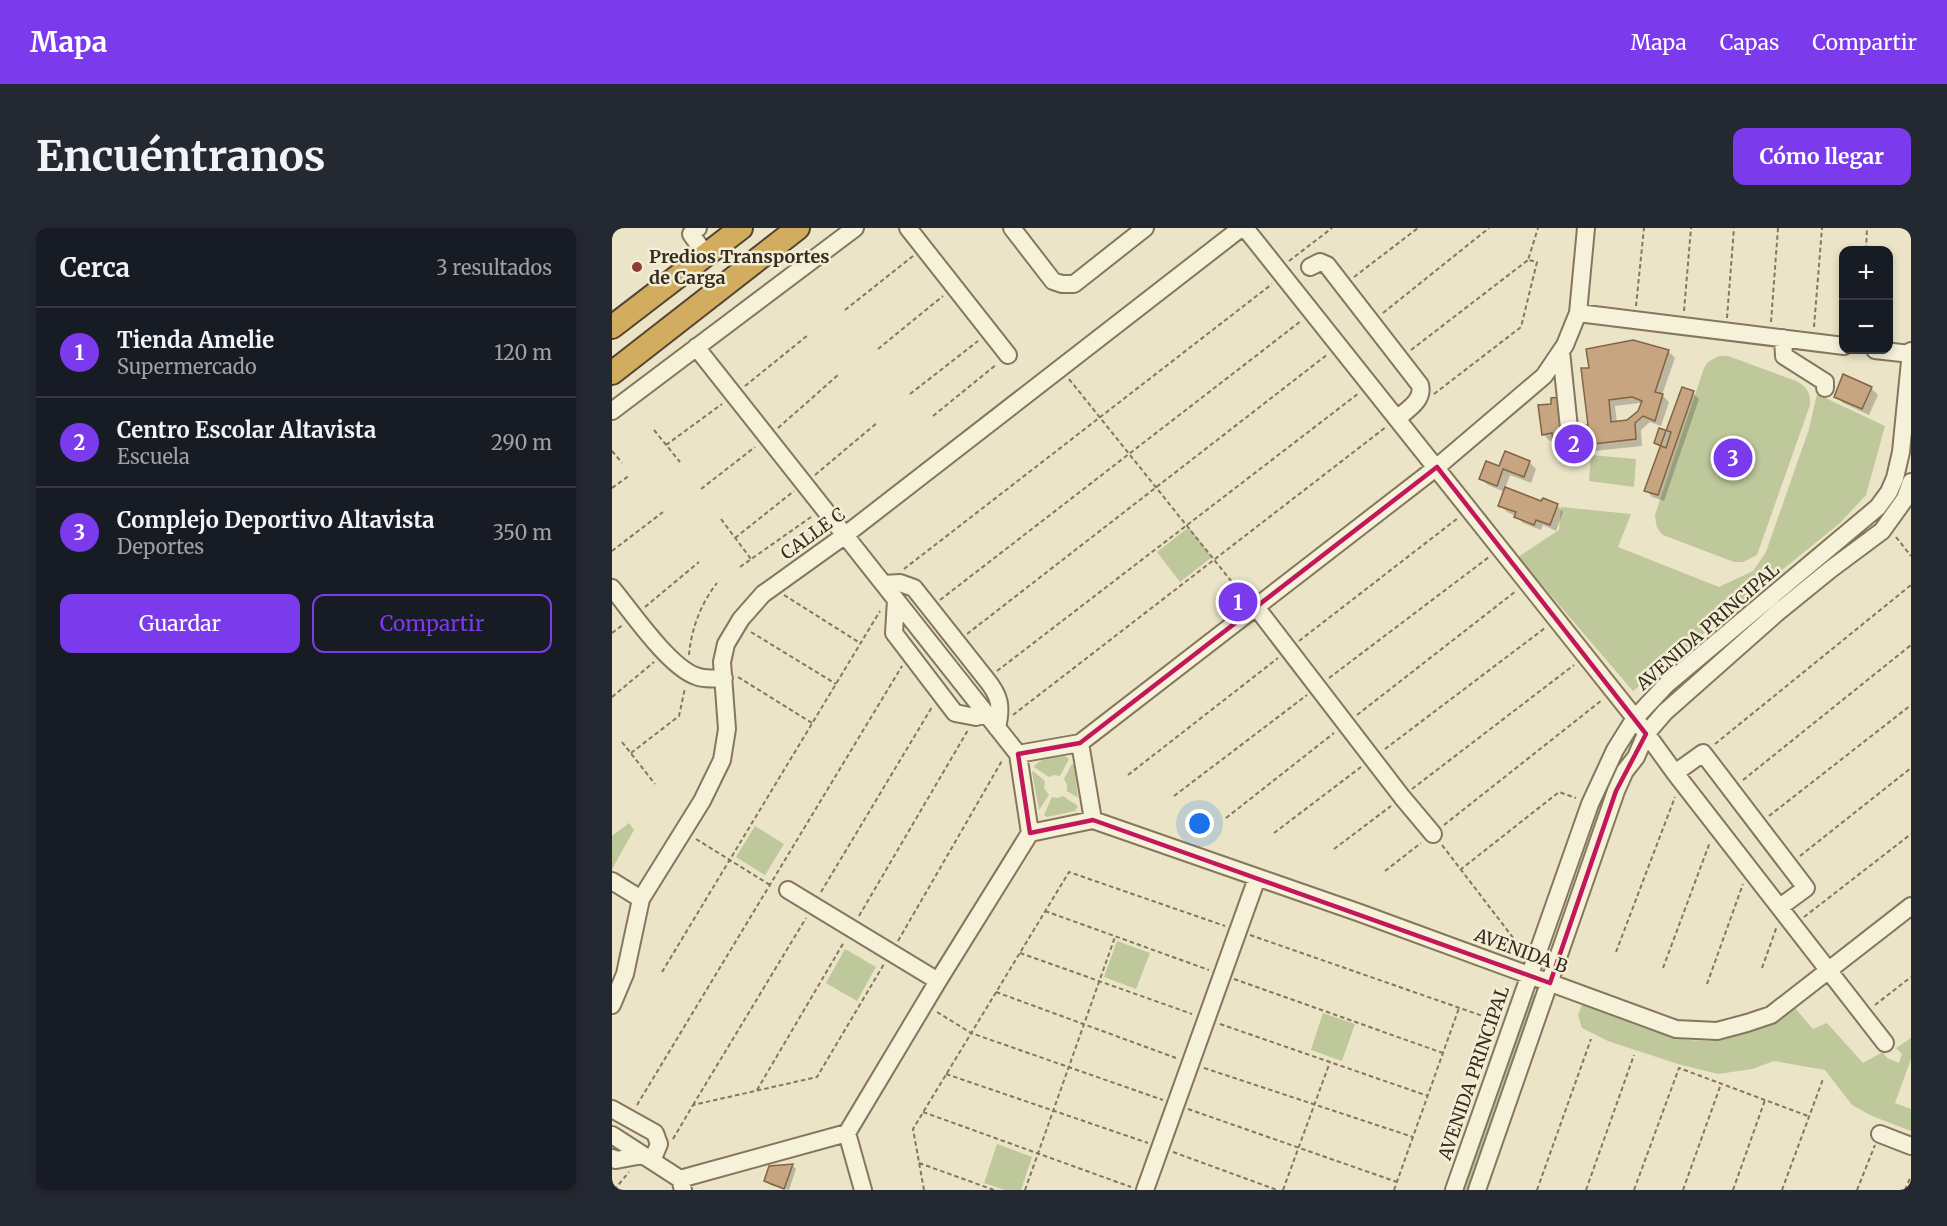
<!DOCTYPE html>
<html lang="es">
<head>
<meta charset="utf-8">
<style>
	:root { --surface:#171b24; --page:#242831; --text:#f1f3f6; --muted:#9ea1a6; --line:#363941; --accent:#7c3aed }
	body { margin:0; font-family:Merriweather,serif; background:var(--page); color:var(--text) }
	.controls { position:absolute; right:18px; top:18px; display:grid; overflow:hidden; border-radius:12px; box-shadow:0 3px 9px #0003 }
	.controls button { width:54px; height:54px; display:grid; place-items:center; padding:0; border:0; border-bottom:2px solid var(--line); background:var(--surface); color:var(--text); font:30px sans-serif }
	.you { position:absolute; left:588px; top:596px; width:21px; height:21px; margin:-15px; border:4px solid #fff; border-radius:50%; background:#1a73e8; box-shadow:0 0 0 9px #1a73e833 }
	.badge { display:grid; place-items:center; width:39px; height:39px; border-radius:50%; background:var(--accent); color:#fff; font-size:20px; font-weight:700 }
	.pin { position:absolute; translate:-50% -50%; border:3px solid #fff; box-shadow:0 2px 6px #0006 }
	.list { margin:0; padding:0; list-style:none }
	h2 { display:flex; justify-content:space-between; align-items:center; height:78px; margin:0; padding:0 24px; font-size:26px }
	h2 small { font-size:20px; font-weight:400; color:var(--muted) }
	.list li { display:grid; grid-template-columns:39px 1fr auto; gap:18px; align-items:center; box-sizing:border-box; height:90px; padding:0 24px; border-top:2px solid var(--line) }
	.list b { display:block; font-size:22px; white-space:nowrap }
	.list p { margin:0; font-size:20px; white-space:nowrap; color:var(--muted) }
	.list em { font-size:20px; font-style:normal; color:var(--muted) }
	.actions { display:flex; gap:12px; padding:18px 24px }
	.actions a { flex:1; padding:14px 0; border:2px solid var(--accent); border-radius:12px; text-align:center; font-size:21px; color:var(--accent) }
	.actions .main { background:var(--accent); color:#fff }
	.map { position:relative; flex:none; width:1299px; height:962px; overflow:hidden; border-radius:12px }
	header { display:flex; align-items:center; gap:36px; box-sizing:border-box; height:84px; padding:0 30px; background:var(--accent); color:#fff }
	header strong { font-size:28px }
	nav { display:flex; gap:33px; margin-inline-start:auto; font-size:21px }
	.intro { display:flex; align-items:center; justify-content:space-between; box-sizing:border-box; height:144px; padding:0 36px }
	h1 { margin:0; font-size:42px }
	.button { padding:15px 27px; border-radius:12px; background:var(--accent); color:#fff; font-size:21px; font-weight:700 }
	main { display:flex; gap:36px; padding:0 36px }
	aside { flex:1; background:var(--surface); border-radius:12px; box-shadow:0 3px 9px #0003 }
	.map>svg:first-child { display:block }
	.green { fill:#bec89b }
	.shadow { fill:#0003; fill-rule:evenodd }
	.building { fill:#c6a580; stroke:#826445; stroke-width:1.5; fill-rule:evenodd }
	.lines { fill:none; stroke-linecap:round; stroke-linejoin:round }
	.minor-casing { stroke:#85775e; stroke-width:20 }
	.highway-casing { stroke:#534531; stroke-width:26 }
	.path { stroke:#85775e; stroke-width:2; stroke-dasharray:4.5 3; stroke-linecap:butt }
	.minor { stroke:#f6f1d9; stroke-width:16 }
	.highway { stroke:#d2ad5f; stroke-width:22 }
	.marked { fill:none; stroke:#c2185b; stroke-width:4.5; stroke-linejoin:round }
	.poi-dot { fill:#8f3c33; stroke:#f3eed5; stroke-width:2 }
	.labels { text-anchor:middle; stroke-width:5; stroke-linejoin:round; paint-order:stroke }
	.poi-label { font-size:18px; font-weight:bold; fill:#362d20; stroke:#f3eed5; text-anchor:start }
	.street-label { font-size:18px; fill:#362d20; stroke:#f3eed5 }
</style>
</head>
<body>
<header>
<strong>Mapa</strong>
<nav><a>Mapa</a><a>Capas</a><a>Compartir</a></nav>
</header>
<div class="intro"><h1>Encuéntranos</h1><a class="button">Cómo llegar</a></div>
<main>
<aside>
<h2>Cerca<small>3 resultados</small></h2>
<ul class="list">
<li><span class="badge">1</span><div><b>Tienda Amelie</b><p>Supermercado</p></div><em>120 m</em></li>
<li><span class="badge">2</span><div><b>Centro Escolar Altavista</b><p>Escuela</p></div><em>290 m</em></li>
<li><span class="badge">3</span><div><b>Complejo Deportivo Altavista</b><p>Deportes</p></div><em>350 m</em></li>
</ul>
<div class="actions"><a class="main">Guardar</a><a>Compartir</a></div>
</aside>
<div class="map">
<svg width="1299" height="962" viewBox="0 0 1299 962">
	<rect width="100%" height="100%" fill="#ebe4c7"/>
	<path class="green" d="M 1107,128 L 1116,128 L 1184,153 C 1194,158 1199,164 1198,177 L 1145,327 L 1131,334 L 1122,334 L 1051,307 C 1044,301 1044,296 1043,287 L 1092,140 L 1096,134 Z
		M 1205,166 L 1273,198 L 1254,267 L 1228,295 L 1021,463 L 906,329 L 947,302 L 949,279 L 1019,286 L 1006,319 L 1107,359 L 1141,343 L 1154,324 L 1197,201 Z
		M 979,227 L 1024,231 L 1022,259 L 977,253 Z
		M 577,299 L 600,329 L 568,354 L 545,324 Z
		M 453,528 L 457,531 L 448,548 L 442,547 L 437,549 L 422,539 C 428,529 442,530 453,528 Z
		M 460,536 L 462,537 L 466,570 L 455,563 L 455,556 L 452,551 Z
		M 421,543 L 433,553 L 432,560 L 437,567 L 427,582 L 420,544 Z
		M 451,568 L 466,578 L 463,583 L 435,589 L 432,587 L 440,569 L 446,570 Z
		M 17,595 L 22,602 L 0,641 L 0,608 Z
		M 143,598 L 172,616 L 153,647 L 124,629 Z
		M 505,713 L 538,725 L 524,761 L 492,749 Z
		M 233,721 L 264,739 L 245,773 L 214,755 Z
		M 919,765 L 925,767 L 859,962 L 847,962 Z
		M 971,774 C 1014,792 1063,820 1111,811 C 1136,805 1160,791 1183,780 L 1201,801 L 1215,795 L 1251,835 L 1271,824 L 1275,830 L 1287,835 L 1290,826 L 1284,820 L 1299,810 L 1299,831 L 1283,875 L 1299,881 L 1299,903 L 1260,888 L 1240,877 L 1213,842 L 1162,833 L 1140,841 L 1106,846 L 1066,836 L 996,813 L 970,800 L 966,787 Z
		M 711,785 L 743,796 L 730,833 L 699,822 Z
		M 385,916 L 420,929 L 409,962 L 393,962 L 372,955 Z"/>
	<path class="shadow" d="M 1056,123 L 1063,130 L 1050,167 L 1057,174 L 1049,198 L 1038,194 L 1029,202 L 1030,218 L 972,224 L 965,217 L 978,198 L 971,142 ZM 1027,175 L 1030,176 L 1028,184 L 1016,194 L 1005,195 L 1003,178 Z
		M 1259,160 L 1266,167 L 1257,187 L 1231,175 L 1224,168 Z
		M 1081,165 L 1087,171 L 1052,273 L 1040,269 L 1034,262 L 1050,218 L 1043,215 L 1055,204 Z
		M 928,179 L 960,227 L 950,228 L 943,222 L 942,212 L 938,213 L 931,206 Z
		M 917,234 L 924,241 L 919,255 L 898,247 L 893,261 L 930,275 L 945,277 L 951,284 L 944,303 L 931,297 L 929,302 L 911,295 L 904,288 L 895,284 L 888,277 L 893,264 L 876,257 L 869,251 L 887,240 Z
		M 180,937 L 184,941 L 177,962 L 158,957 L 154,953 Z"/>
	<path class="building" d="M 1021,112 L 1057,122 L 1043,164 L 1051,166 L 1043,193 L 1031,188 L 1023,195 L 1024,211 L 964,218 L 962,199 L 976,197 L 969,140 L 977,140 L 974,121 ZM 1020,169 L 1030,173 L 1026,183 L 1015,192 L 999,194 L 997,172 Z
		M 1231,146 L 1260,159 L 1250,181 L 1222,169 Z
		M 1070,159 L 1082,163 L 1046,267 L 1032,263 Z
		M 948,169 L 954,221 L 942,222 L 940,205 L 930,207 L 926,177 L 939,176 L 939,170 Z
		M 1047,200 L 1059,204 L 1054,220 L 1042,215 Z
		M 893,223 L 918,233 L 912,249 L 891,241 L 885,258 L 867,251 L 874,233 L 887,238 Z
		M 893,259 L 929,273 L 931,270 L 946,276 L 938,297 L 924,292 L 922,297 L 902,289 L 904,284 L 886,278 Z
		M 181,936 L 172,961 L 152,953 L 157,938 Z"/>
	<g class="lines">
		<defs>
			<path id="minor" d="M 86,0 L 79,6 L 94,27
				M 296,0 L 396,127
				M 400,0 L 441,53 L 450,56 L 462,56 L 533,0
				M 633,0 L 1023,490 L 1063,545 L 1273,815
				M 698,39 L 708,34 L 715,37 L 808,157 C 812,172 796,181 786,190
				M 966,85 L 1232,118
				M 1171,110 L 1172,128 L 1213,154 L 1213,160
				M 84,119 L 406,526
				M 1263,122 L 1299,126
				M 949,123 L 959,219
				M 0,183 L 243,0
				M 272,356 L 288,355 L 302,360 L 374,451 C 388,468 390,478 385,500
				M 0,360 C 19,383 57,439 84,448 C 92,452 103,450 112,450
				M 284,372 L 282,405 L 343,485 L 364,489 L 374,486
				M 644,379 L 790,569 L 821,606
				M 468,515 L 825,239 L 932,148 L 953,117 L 966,85 L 974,0
				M 468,515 L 481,592 L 418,605 L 406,526 Z
				M 1063,545 L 1091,525 L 1194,660 L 1168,679
				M 481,592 L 748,685 L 1064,801 L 1105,803 L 1135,795 L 1159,787 L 1299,678
				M 0,653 L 29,671
				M 176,662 L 326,753
				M 0,777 L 13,746 L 29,671 L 90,573 L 110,532 L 115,501 L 110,434 L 114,416 L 129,391 L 151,366 L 232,308 L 629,0
				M 0,881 L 43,905 L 47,916 L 40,933
				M 235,905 L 326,753 L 418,605
				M 1268,906 L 1299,918
				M 0,907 L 68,951
				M 0,930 L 4,932 L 31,927
				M 71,962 L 68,951 L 235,905 L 251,962
				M 533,962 L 645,650
				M 842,962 L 978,576 L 1003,522 L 1023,490 L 1055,456 L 1266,279 L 1277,264 L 1283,250 L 1289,224 L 1299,123
				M 865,962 L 1004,563 L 1013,543 L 1024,529 L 1034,506 L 1053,484 L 1166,384 L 1219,341 L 1270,303 L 1293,271 L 1299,254"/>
			<path id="highway" d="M 0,99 L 129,0
				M 0,145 L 186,0"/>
		</defs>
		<use href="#minor" class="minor-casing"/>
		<use href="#highway" class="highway-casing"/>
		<path class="path" d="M 1254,22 L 1255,0
			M 677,33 L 720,0
			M 742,49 L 806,0
			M 1024,78 L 1032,0
			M 233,82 L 301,28
			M 1072,83 L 1079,0
			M 771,85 L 877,0
			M 1115,90 L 1122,0
			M 1159,94 L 1166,0
			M 1202,99 L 1210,0
			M 266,121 L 331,68
			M 799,122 L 916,32
			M 457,151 L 632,369
			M 133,158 L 196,107
			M 298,166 L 366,113
			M 822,166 L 909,99 L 925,34 L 916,32 L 926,0
			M 321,188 L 385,136
			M 166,200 L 226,147
			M 42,202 L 68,234
			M 54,217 L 110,176
			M 0,223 L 10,235
			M 203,247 L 266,194
			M 0,260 L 18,247
			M 89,261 L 143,219
			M 109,291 L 139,331
			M 1284,309 L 1299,328
			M 123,310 L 182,263
			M 0,323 L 51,284
			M 128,339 L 199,289
			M 292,341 L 660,56
			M 172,367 L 248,415
			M 328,372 L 689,93
			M 33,379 L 87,334
			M 139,404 L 224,456
			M 0,405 L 12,396
			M 355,406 L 716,126
			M 687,413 L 846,290
			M 77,427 C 79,402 89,375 105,355
			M 385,443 L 747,165
			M 126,449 L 200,495
			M 717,450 L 877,329
			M 0,469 L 42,434
			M 401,487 L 774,199
			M 745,487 L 904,363
			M 10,514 L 43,556
			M 1103,516 L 1299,357
			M 773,521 L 933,400
			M 19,525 L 67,488 L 73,460
			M 516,547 L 666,430
			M 1131,552 L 1299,417
			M 800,561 L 962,437
			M 562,568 L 695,467
			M 1157,588 L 1299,477
			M 614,590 L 722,505
			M 832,597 L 990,472
			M 662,605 L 749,539
			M 84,611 L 158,657
			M 830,617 L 912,724
			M 722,621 L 779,578
			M 1188,628 L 1299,540
			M 848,642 L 947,564 L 964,570
			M 773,643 L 809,615
			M 209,664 L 320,479
			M 433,683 L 597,742
			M 247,688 L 356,502
			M 1192,689 L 1299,606
			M 638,707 L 888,794
			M 286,713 L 391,531
			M 1004,724 L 1063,569
			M 408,725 L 580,786
			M 1051,740 L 1098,614
			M 1150,740 L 1165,698
			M 50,744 L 268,383
			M 622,751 L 831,825
			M 1095,756 L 1131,656
			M 384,764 L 564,830
			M 1263,777 L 1299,749
			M 325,784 L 359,805 L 551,872
			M 608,796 L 816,868
			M 592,840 L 801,909
			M 334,846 L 536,915
			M 145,862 L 232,714
			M 25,877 L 290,438
			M 81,877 L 194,690
			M 576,881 L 785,954
			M 311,884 L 519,959
			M 61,911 L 81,877 L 205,849 L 272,736
			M 561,924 L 665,962
			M 307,935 L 382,962
			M 2,962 L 17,944
			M 312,962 L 301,901 L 457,644 L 613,698
			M 413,962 L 503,709
			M 671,962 L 718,834
			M 782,962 L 847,780
			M 925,962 L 979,811
			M 974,962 L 1022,827
			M 1022,962 L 1067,840 L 1196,888
			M 1071,962 L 1109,856
			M 1121,962 L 1153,872
			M 1170,962 L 1211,851
			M 1245,962 L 1263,917
			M 1293,962 L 1299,948"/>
		<use href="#minor" class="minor"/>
		<use href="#highway" class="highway"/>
	</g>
	<path class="marked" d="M 825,239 L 1034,506 L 1004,563 L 938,755 L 481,592 L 418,605 L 406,526 L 468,515 Z"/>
	<circle class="poi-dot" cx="25" cy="39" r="6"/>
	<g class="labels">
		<g class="poi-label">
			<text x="37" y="35">Predios Transportes<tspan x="37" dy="21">de Carga</tspan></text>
		</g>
		<g class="street-label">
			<text transform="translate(201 306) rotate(-36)" y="6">CALLE C</text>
			<text transform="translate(1096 399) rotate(-41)" y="6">AVENIDA PRINCIPAL</text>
			<text transform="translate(909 723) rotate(20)" y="6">AVENIDA B</text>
			<text transform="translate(862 845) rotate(-71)" y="6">AVENIDA PRINCIPAL</text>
		</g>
	</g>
</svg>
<div class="controls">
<button>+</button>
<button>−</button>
</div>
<div class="you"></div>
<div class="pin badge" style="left:626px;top:374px">1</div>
<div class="pin badge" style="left:962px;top:216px">2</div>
<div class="pin badge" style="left:1121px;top:230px">3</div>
</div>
</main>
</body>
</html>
